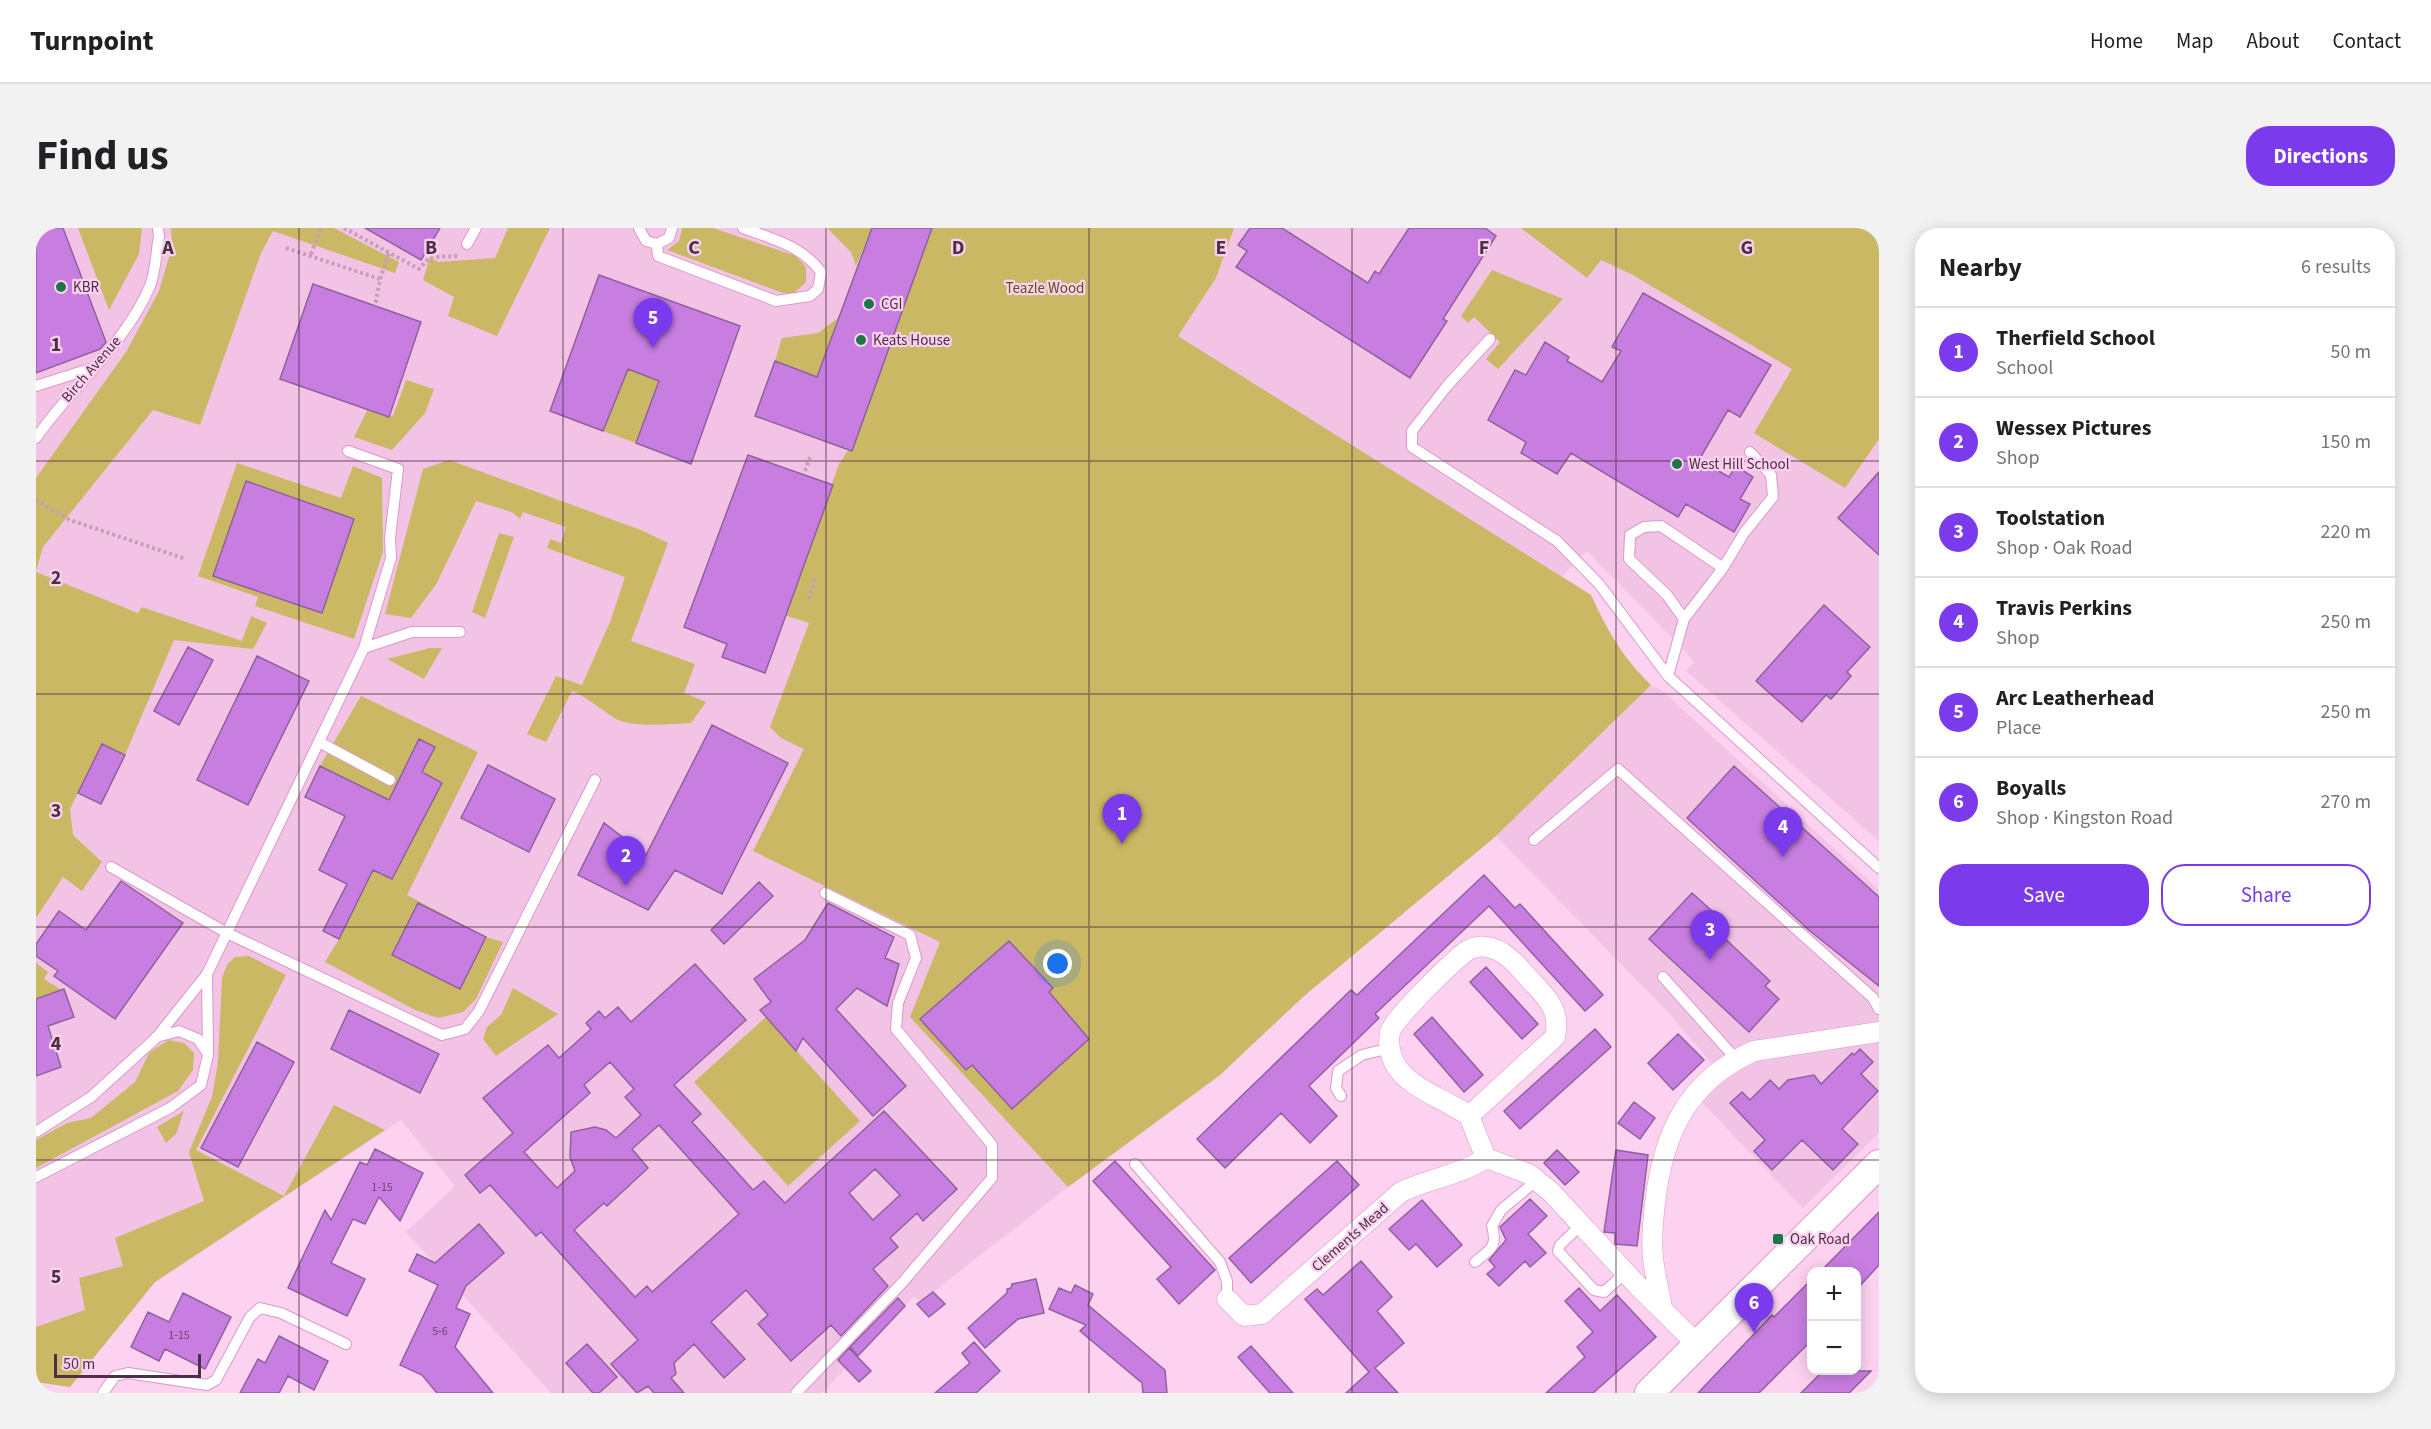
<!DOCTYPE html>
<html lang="en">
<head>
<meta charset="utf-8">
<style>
	:root { --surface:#fff; --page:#f2f2f2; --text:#202124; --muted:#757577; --line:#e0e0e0; --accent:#7c3aed }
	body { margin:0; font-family:"Source Sans 3",sans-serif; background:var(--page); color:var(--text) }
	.controls { position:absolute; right:18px; bottom:18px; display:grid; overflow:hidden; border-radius:12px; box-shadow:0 3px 15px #0003 }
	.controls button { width:54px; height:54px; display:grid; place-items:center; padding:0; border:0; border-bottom:2px solid var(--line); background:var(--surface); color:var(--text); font:30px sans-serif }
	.scale { position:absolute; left:18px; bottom:15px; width:147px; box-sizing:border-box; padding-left:6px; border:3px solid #4d3045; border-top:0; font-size:16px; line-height:21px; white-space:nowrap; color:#4d3045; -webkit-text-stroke:4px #fdd1f0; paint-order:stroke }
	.you { position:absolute; left:1022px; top:736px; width:21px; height:21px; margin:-15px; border:4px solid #fff; border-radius:50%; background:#1a73e8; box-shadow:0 0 0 9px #1a73e833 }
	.badge { display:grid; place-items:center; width:39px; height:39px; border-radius:50%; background:var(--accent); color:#fff; font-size:20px; font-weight:700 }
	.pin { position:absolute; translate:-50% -50px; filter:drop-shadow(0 2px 3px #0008) }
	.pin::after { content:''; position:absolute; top:32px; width:21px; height:18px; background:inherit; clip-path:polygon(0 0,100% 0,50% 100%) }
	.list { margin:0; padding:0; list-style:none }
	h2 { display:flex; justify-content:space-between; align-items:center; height:78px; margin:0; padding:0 24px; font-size:26px }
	h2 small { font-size:20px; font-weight:400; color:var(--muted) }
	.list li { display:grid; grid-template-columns:39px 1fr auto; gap:18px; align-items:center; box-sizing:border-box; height:90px; padding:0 24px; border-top:2px solid var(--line) }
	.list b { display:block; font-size:22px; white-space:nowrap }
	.list p { margin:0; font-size:20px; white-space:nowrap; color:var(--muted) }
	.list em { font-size:20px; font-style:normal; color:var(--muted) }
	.actions { display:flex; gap:12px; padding:18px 24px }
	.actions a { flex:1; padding:14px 0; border:2px solid var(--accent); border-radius:24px; text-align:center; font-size:21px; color:var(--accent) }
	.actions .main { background:var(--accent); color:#fff }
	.map { position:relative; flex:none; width:1843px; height:1165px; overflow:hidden; border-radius:24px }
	header { display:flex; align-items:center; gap:36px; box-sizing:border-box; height:84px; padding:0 30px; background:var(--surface); border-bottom:2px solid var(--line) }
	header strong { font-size:28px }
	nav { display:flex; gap:33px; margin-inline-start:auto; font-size:21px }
	.intro { display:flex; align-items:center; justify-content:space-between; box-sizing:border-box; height:144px; padding:0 36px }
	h1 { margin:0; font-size:42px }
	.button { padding:15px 27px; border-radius:24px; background:var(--accent); color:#fff; font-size:21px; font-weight:700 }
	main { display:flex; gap:36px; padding:0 36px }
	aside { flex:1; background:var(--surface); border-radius:24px; box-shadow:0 3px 15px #0003 }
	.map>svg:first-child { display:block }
	.built { fill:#f3c3e5 }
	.green { fill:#cab865 }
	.building { fill:#c87ee1; stroke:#8f619f; stroke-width:1.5; fill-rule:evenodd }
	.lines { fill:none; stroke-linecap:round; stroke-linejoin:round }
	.lane-casing { stroke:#dd97ca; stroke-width:12 }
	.street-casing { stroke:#dd97ca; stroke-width:21 }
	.secondary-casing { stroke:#dd97ca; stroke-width:30 }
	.path { stroke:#c59eb9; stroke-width:4; stroke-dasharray:3 3; stroke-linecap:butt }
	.lane { stroke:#fff; stroke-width:10 }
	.street { stroke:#fff; stroke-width:20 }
	.secondary { stroke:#fff; stroke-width:28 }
	.grid { fill:none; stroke:#4d3045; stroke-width:1.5; stroke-opacity:0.55 }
	.poi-dot { fill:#1c764a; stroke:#fdd1f0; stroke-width:2 }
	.labels { text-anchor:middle; stroke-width:4.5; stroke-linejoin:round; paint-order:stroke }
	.number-label { font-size:12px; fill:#6c446c }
	.poi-label { font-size:15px; fill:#4d3045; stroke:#fdd1f0; text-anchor:start }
	.park-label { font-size:15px; fill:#5f531c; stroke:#fdd1f0 }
	.street-label { font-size:15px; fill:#4d3045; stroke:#fdd1f0 }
	.grid-label { font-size:20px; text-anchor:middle; font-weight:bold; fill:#4d3045; stroke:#fdd1f0; stroke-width:4.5; stroke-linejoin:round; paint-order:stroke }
</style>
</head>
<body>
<header>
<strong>Turnpoint</strong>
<nav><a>Home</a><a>Map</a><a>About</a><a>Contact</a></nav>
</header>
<div class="intro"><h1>Find us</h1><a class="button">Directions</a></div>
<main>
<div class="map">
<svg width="1843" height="1165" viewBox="0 0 1843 1165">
	<rect width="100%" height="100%" fill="#fdd1f0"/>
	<path class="built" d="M 0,0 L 1843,0 L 1843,613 L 1650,443 L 1658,434 L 1650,424 L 1551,323 L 1526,348 L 1555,367 L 1576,412 L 1594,437 L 1615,457 L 1628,464 L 1843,662 L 1843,905 L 1767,980 L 1659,867 L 1682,843 L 1632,784 L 1460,608 L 1268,768 L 1184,847 L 1032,959 L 884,1074 L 878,1068 L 786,1165 L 515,1165 L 370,1004 L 419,958 L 365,892 L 119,1054 L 34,1159 L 0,1154 Z"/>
	<path class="green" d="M 42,0 L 106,0 L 103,26 L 73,82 Z
		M 135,0 L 298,0 L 363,34 L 359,45 L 237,3 L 225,25 L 164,197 L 117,182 L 7,319 L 0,343 L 0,250 L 90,124 L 123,63 L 136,19 Z
		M 472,0 L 514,0 L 461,108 L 412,88 L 418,69 L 387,52 L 394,29 L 402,34 L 459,30 Z
		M 646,0 L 677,0 L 760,28 L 770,39 L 770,54 L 757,66 L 747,65 L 631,22 L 643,13 Z
		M 791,0 L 836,0 L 820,38 L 815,24 Z
		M 895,0 L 1198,0 L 1180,50 L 1142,108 L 1555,367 C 1571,402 1587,430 1615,457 L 1460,608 L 1268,768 L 1184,847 L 1032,959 L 874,789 L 904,714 L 717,623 L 768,521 L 745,510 L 734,499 L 773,395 L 748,387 L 803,236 L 817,215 Z
		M 1485,0 L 1843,0 L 1843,211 L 1809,260 L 1718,205 L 1756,141 L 1595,46 L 1565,32 L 1551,50 Z
		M 1456,42 L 1527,71 L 1462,141 L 1450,131 L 1464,114 L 1438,89 L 1432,95 L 1425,88 Z
		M 802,90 L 781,149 L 739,133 L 746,110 L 782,105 Z
		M 592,141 L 623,153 L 600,215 L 567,203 Z
		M 370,152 L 398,161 L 389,185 L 356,222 L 318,209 L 332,181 L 357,188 Z
		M 413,232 L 605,302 L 632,315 L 595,413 L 659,436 L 648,465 L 670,474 L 655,495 C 635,496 597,500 580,491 C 565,482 553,470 536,463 L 510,514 L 491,506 L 520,448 L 546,457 L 574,394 L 589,349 L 511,320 L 514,311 L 525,315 L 530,299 L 487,284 L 484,291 L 476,284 L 440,273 L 401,355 L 375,390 L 349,386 L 387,241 Z
		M 201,235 L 305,270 L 317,238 L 346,250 L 347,324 L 318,411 L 219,378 L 222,369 L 162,348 Z
		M 463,305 L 478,309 L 449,390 L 436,384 Z
		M 0,344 L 102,385 L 106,379 L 206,413 L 215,388 L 231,395 L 217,421 L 138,412 L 89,527 L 66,516 L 34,581 L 37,607 L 66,634 L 46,663 L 27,649 L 0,690 Z
		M 394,420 L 406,420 L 388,451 L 351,431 Z
		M 325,468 L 442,524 L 371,667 L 450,709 L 467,714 L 440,771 L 427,784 L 402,790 L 379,782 L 289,734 L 303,711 L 287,703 L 311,656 L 283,642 L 324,558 L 284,538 Z
		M 213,728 L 250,747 L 160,922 L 248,968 L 298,877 L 349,902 L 119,1054 L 34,1159 L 0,1154 L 0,1099 L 49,1082 L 43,1050 L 87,1038 L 79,1010 L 168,973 L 153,924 L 176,869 L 182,834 L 186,750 L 191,737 L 199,729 Z
		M 0,735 L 12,744 L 8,751 L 30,765 L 14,772 L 12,767 L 0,771 Z
		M 477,760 L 522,786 L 460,828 L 447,811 L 451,799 L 465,787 Z
		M 730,789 L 824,893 L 752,958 L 658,854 Z
		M 132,812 L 148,815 L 158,825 L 157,842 L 142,863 L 0,940 L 0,912 L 31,895 L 55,890 L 99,854 L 113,825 Z
		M 148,883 L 140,906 L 130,915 L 121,899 Z"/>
	<path class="building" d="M 0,0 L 27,0 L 70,114 L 64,121 L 0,145 Z
		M 329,0 L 404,0 L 385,32 Z
		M 836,0 L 896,0 L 816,223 L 719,188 L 739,133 L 781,149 Z
		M 1214,0 L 1246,0 L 1332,55 L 1339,43 L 1343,46 L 1373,0 L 1449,0 L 1460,8 L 1407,91 L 1411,93 L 1374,150 L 1200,39 L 1211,23 L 1202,17 Z
		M 563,47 L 704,98 L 655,236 L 600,215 L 623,153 L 592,141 L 567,203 L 514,183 Z
		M 277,56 L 385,94 L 353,189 L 244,151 Z
		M 1607,65 L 1735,137 L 1704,189 L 1692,182 L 1663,232 L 1693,249 L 1700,238 L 1717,249 L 1704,271 L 1714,276 L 1698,304 L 1650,276 L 1642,289 L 1535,225 L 1521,246 L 1485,225 L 1490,214 L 1452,192 L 1479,142 L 1490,147 L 1509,114 L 1533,129 L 1531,133 L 1566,154 L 1585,123 L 1576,119 Z
		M 712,227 L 797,257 L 729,445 L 686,429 L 691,416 L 648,399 Z
		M 1843,244 L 1843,327 L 1802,290 Z
		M 210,253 L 318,291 L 286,385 L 177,348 Z
		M 1788,377 L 1834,419 L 1811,444 L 1815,448 L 1795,471 L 1790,467 L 1766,494 L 1720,453 Z
		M 152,419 L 177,432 L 143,497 L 118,483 Z
		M 221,428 L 273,453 L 212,577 L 161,552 Z
		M 676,497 L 752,535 L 686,666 L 639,642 L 612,682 L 542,647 L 568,595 L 610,627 Z
		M 383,511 L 399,519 L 386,544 L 406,555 L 356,651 L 337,642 L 303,711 L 287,703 L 311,656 L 283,642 L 309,588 L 269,569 L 284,538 L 353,572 Z
		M 66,516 L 89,527 L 65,576 L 42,565 Z
		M 452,537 L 519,571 L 493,624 L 425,590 Z
		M 1698,538 L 1843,669 L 1843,758 L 1774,703 L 1651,590 Z
		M 1448,647 L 1479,680 L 1484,676 L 1567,767 L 1549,783 L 1453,678 L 1339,786 L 1343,790 L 1273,858 L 1301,888 L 1274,915 L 1245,885 L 1189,940 L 1161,911 L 1315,762 L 1321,767 Z
		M 85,653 L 147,695 L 79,791 L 18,748 L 22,743 L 0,728 L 0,716 L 23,683 L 50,702 Z
		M 723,654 L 737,668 L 688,716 L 675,702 Z
		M 1656,665 L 1675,682 L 1667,690 L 1734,753 L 1729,758 L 1743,771 L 1713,804 L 1613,711 Z
		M 382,675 L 450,709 L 424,761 L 356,727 Z
		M 792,675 L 858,709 L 849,730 L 863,736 L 851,778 L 821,760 L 800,781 L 870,858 L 837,888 L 767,810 L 760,823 L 724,782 L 735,774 L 718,751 L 769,712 Z
		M 973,713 L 1017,760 L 1013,764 L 1053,811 L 976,881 L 936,837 L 930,842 L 884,791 Z
		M 659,736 L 710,792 L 638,857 L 665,886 L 656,894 L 717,962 L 728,953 L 749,975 L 848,883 L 921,961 L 887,993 L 881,985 L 854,1010 L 862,1019 L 837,1041 L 852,1058 L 805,1108 L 795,1097 L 755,1133 L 722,1096 L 732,1087 L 710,1062 L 675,1094 L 709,1131 L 688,1150 L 658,1116 L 638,1135 L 640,1146 L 635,1150 L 648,1165 L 618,1165 L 612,1158 L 601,1165 L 575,1136 L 602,1112 L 505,1004 L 500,1008 L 454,957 L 444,965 L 429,947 L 477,905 L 447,870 L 512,817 L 523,830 L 555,801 L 550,795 L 563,783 L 569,790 L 582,779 L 595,794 ZM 574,834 L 598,861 L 589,869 L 605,887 L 580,910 L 570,902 L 559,899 L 535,904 L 534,929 L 539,943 L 521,960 L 488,924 L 554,865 L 548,857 ZM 623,897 L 703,986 L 616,1064 L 611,1058 L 599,1069 L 538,1002 L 568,975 L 571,978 L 612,940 L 596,921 ZM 839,941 L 864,967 L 837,992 L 813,965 Z
		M 1450,739 L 1502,796 L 1486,811 L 1434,754 Z
		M 28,761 L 38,789 L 12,798 L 25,839 L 0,848 L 0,771 Z
		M 313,782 L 403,826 L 384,865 L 295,821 Z
		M 1396,789 L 1447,847 L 1428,864 L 1378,806 Z
		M 1559,801 L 1575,819 L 1484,901 L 1468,883 Z
		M 1642,806 L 1668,832 L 1637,862 L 1612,835 Z
		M 221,814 L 258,834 L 202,939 L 165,920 Z
		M 1824,821 L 1837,834 L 1825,846 L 1842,863 L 1806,901 L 1822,916 L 1797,942 L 1766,912 L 1736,942 L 1718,923 L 1729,912 L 1694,875 L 1706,864 L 1714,872 L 1734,852 L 1743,861 L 1752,852 L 1778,847 L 1785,856 L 1816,825 L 1818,827 Z
		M 1598,874 L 1619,890 L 1604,911 L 1582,895 Z
		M 339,921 L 387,945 L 364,993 L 343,969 L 329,996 L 317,991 L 295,1035 L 329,1051 L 311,1088 L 252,1060 L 289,982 L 295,992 L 324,934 L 331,937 Z
		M 1521,922 L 1543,944 L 1529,957 L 1508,935 Z
		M 1580,922 L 1612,927 L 1601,1018 L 1579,1016 L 1579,1005 L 1568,1004 Z
		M 1079,933 L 1179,1042 L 1143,1076 L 1121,1051 L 1135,1039 L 1057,953 Z
		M 1301,933 L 1323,957 L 1215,1055 L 1193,1030 Z
		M 1494,971 L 1511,988 L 1492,1006 L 1510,1025 L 1494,1039 L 1489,1033 L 1463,1058 L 1451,1046 L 1459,1039 L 1453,1032 L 1470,1012 L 1464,999 Z
		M 1386,972 L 1426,1017 L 1401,1039 L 1380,1016 L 1373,1022 L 1353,1001 Z
		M 1843,984 L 1843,1037 L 1821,1061 L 1821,1044 L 1784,1044 Z
		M 443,996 L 468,1025 L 430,1058 L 420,1080 L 434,1086 L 419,1119 L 457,1165 L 401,1165 L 386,1147 L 364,1137 L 402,1057 L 373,1043 L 381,1026 L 399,1035 Z
		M 1325,1033 L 1356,1069 L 1341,1083 L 1368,1115 L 1339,1140 L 1362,1165 L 1310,1165 L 1333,1144 L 1269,1071 L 1281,1061 L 1287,1067 Z
		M 1000,1051 L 1008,1085 L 982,1091 L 949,1120 L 932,1100 L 971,1065 L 971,1061 L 975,1060 L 976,1056 Z
		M 1776,1051 L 1776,1112 L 1723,1165 L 1662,1165 L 1736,1087 L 1738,1089 Z
		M 1039,1057 L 1057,1066 L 1052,1077 L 1129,1142 L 1131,1165 L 1107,1165 L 1106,1155 L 1044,1103 L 1050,1097 L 1013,1081 L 1023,1060 L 1035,1065 Z
		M 1543,1060 L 1564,1083 L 1581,1067 L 1620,1109 L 1557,1165 L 1510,1165 L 1549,1129 L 1541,1119 L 1557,1104 L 1529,1073 Z
		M 897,1064 L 909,1076 L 893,1089 L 881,1076 Z
		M 147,1065 L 195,1089 L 169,1141 L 129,1121 L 123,1133 L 95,1119 L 112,1084 L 133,1094 Z
		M 862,1070 L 869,1078 L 822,1128 L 814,1119 Z
		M 243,1108 L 292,1133 L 278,1162 L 252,1148 L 243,1165 L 204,1165 L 222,1131 L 229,1135 Z
		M 938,1114 L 964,1143 L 940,1165 L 899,1165 L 934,1135 L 926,1125 Z
		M 551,1116 L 581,1149 L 563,1165 L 557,1165 L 530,1135 Z
		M 1215,1118 L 1257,1165 L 1234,1165 L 1202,1129 Z
		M 813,1120 L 835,1143 L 823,1154 L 802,1132 Z
		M 1787,1143 L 1835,1143 L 1813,1165 L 1765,1165 Z"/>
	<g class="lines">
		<defs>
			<path id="lane" d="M 603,0 L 610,13 L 621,16 L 633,10 L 636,0
				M 431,16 L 440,0
				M 621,16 L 622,28 L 740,73 L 774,68 L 782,61 L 785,44 C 766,18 737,11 707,0
				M 1454,111 L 1411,158 L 1376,203 L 1376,219 L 1521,313 L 1563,356 L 1632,448 L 1843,640
				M 0,158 L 57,140
				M 0,210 C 36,158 89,117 114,58 C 120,43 120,23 123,8 L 122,0
				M 1687,340 L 1708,305 L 1737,269 L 1735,247 L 1714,224
				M 328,420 L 376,404 L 424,404
				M 1632,448 L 1648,391 L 1687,340 L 1625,298 L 1608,299 L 1594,307 L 1593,331 L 1631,367 L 1648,391
				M 283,514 L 354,552
				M 1498,612 L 1582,541 L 1837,770 L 1843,781
				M 75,639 L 191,705 L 406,807 L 429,801 L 443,783 L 559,552
				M 1627,749 L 1700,831
				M 120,809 L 143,803 L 162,811 L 172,826
				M 1305,868 L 1300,860 L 1302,843 L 1326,827 L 1354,820
				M 0,904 L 55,869 L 120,810 L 171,746 L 328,420 L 355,330 L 354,310 L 362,241 L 312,223
				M 1099,936 L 1184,1034 L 1191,1053 L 1191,1071
				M 0,949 L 134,880 L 165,857 L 172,827 L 171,746
				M 1545,997 L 1524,1017 L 1522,1023 L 1558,1062 L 1568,1064 L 1589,1045
				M 1439,1034 C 1454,1021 1462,1020 1456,998 L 1465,982 L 1501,952
				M 67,1165 L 79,1148 L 92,1145 L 171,1157 L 180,1152 L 214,1089 L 224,1080 L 245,1085 L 310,1116
				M 760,1165 L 866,1055 L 956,950 L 956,917 L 860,801 L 862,775 L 880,730 L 874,707 L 789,665"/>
			<path id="street" d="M 1433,888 C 1410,871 1373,861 1359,836 C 1354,827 1352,814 1354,804 C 1357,791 1419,731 1432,722 C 1437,719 1445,718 1450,719 C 1471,721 1485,743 1499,757 C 1515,773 1524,786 1519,809 L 1433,888 L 1450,930
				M 1191,1071 L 1208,1088 L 1226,1086 L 1365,964 C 1395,950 1422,948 1450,930 L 1493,946 L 1515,964 L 1602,1058 L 1662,1117
				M 1626,1080 C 1623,1063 1619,1047 1617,1030 C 1615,1012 1617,993 1619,975 C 1627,906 1651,853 1718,823 L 1843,804"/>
			<path id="secondary" d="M 1613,1165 L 1843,936"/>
		</defs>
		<use href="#lane" class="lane-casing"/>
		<use href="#street" class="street-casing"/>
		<use href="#secondary" class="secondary-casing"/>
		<path class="path" d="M 308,0 L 383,41 L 394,29 L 424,28
			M 250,20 L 344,51 L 339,78
			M 275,26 L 285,0
			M 344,51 L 353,25
			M 769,243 L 774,229
			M 0,272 L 34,292 L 150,331
			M 773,371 L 779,351"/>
		<use href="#lane" class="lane"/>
		<use href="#street" class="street"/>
		<use href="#secondary" class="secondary"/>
	</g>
	<path class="grid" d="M 263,0 L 263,1165M 527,0 L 527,1165M 790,0 L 790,1165M 1053,0 L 1053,1165M 1316,0 L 1316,1165M 1580,0 L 1580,1165M 0,233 L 1843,233M 0,466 L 1843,466M 0,699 L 1843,699M 0,932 L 1843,932"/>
	<g class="poi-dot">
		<circle cx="25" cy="59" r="6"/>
		<circle cx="833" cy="76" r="6"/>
		<circle cx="825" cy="112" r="6"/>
		<circle cx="1641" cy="236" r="6"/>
		<rect x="1736" y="1005" width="12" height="12" rx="3"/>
	</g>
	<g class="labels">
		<g class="number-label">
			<text x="346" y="963">1-15</text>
			<text x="404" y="1107">5-6</text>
			<text x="143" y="1111">1-15</text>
		</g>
		<g class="poi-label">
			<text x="37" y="64">KBR</text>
			<text x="845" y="81">CGI</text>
			<text x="837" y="117">Keats House</text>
			<text x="1653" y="241">West Hill School</text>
			<text x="1754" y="1016">Oak Road</text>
		</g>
		<g class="park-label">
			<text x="1009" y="65">Teazle Wood</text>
		</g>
		<g class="street-label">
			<text transform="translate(55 141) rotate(-49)" y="5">Birch Avenue</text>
			<text transform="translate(1314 1009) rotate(-41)" y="5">Clements Mead</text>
		</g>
	</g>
	<g class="grid-label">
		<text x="132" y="26">A</text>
		<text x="395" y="26">B</text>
		<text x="658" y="26">C</text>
		<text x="922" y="26">D</text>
		<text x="1185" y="26">E</text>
		<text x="1448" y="26">F</text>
		<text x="1711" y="26">G</text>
		<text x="20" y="123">1</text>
		<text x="20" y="356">2</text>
		<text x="20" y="589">3</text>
		<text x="20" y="822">4</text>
		<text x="20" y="1055">5</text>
	</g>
</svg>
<div class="controls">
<button>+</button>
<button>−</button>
</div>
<div class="scale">50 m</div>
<div class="you"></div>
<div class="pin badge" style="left:1086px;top:616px">1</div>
<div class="pin badge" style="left:590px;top:658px">2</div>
<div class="pin badge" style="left:1674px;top:732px">3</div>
<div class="pin badge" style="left:1747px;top:629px">4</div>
<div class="pin badge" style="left:617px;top:120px">5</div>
<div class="pin badge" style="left:1718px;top:1105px">6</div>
</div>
<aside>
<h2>Nearby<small>6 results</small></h2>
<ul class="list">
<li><span class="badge">1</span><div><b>Therfield School</b><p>School</p></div><em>50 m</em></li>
<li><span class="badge">2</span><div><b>Wessex Pictures</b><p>Shop</p></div><em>150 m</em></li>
<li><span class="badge">3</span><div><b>Toolstation</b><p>Shop · Oak Road</p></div><em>220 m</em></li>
<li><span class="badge">4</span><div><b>Travis Perkins</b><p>Shop</p></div><em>250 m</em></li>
<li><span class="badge">5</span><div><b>Arc Leatherhead</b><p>Place</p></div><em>250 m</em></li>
<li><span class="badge">6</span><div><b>Boyalls</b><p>Shop · Kingston Road</p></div><em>270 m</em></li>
</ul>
<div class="actions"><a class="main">Save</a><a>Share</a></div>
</aside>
</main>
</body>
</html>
